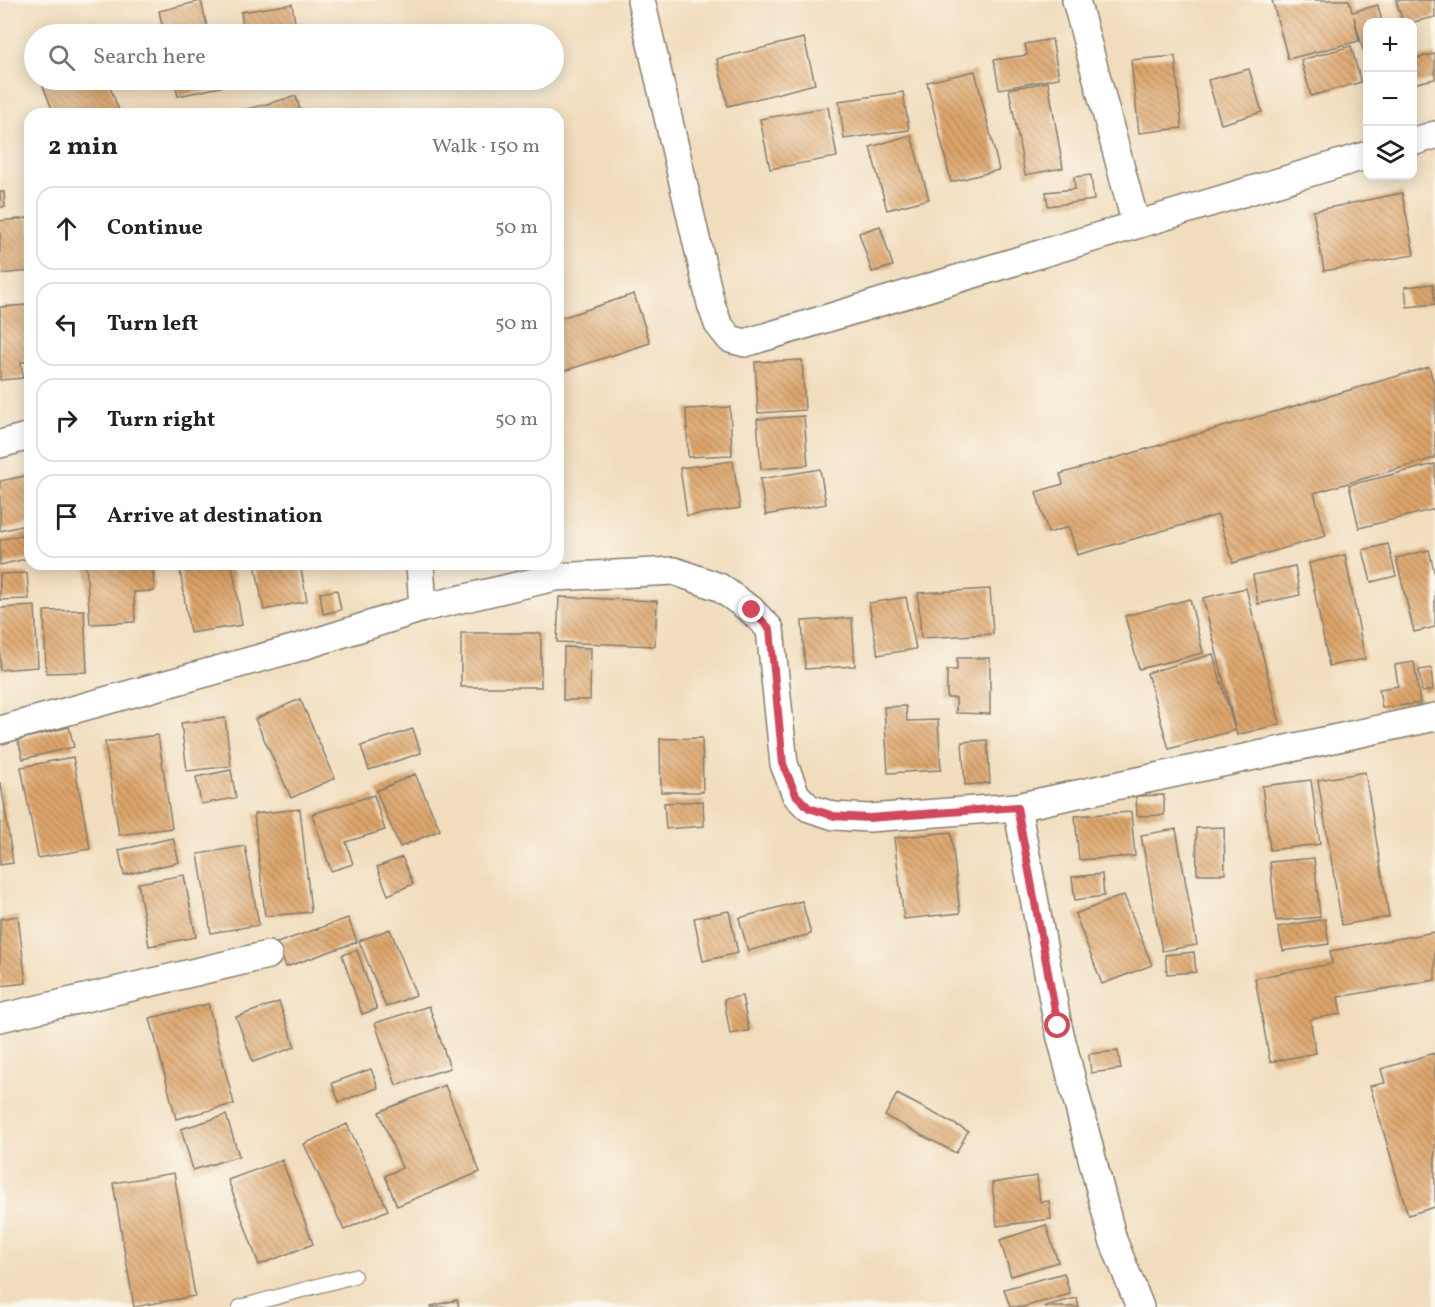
<!DOCTYPE html>
<html lang="en">
<head>
<meta charset="utf-8">
<style>
	:root { --surface:#fff; --page:#f2f2f2; --text:#222; --muted:#767676; --line:#e0e0e0 }
	body { margin:0; font-family:Vollkorn,serif; background:var(--page); color:var(--text) }
	.controls { position:absolute; right:18px; top:18px; display:grid; overflow:hidden; border-radius:12px; box-shadow:0 3px 15px #0003 }
	.controls button { width:54px; height:54px; display:grid; place-items:center; padding:0; border:0; border-bottom:2px solid var(--line); background:var(--surface); color:var(--text); font:30px sans-serif }
	.stop { position:absolute; width:18px; height:18px; margin:-14px; border:4px solid #d1495b; border-radius:50%; background:#fff }
	.stop.end { background:#d1495b; border-color:#fff; box-shadow:0 2px 6px #0008 }
	.list { margin:0; padding:0; list-style:none }
	h2 { display:flex; justify-content:space-between; align-items:center; height:78px; margin:0; padding:0 24px; font-size:26px }
	h2 small { font-size:20px; font-weight:400; color:var(--muted) }
	.list li { display:grid; grid-template-columns:39px 1fr auto; gap:18px; align-items:center; box-sizing:border-box; height:84px; margin:0 12px 12px; padding:0 12px; border:2px solid var(--line); border-radius:18px }
	.list b { display:block; font-size:22px; white-space:nowrap }
	.list em { font-size:20px; font-style:normal; color:var(--muted) }
	.icon { flex:none; width:33px; height:33px; fill:none; stroke:currentColor; stroke-width:2; stroke-linecap:round; stroke-linejoin:round }
	.map { position:relative; flex:none; width:1435px; height:1307px; overflow:hidden }
	.search { position:absolute; background:var(--surface); box-shadow:0 3px 15px #0003; left:24px; top:24px; width:540px; height:66px; display:flex; align-items:center; gap:15px; box-sizing:border-box; padding:0 21px; border-radius:33px; color:var(--muted); font-size:22px }
	.panel { position:absolute; background:var(--surface); box-shadow:0 3px 15px #0003; left:24px; top:108px; width:540px; height:462px; border-radius:18px }
	.map>svg:first-child { display:block }
	.building { fill:url(#building-back-hatch) }
	.lines { fill:none; stroke-linecap:round; stroke-linejoin:round }
	.service-casing { stroke:#867c6c; stroke-width:16 }
	.minor-casing { stroke:#867c6c; stroke-width:30 }
	.service { stroke:#fff; stroke-width:14 }
	.minor { stroke:#fff; stroke-width:27 }
	.route { stroke:#d1495b; stroke-width:8 }
</style>
</head>
<body>
<div class="map">
<svg width="1435" height="1307" viewBox="0 0 1435 1307">
	<defs>
		<pattern id="building-back-hatch" width="6" height="6" patternUnits="userSpaceOnUse" patternTransform="scale(1.5)"><rect width="6" height="6" fill="#dca46b"/><path d="M-1 5l2 2M0 0l6 6M5-1l2 2" fill="none" stroke="#b28557"/></pattern>
	</defs>
	<rect width="100%" height="100%" fill="#fbf7ec"/>
	<filter id="ink" filterUnits="userSpaceOnUse"><feTurbulence type="fractalNoise" baseFrequency=".0167" numOctaves="2"/><feDisplacementMap in="SourceGraphic" scale="12" xChannelSelector="R" yChannelSelector="G"/><feConvolveMatrix kernelMatrix="1 2 1 2 8 2 1 2 1" color-interpolation-filters="sRGB"/></filter>
	<filter id="wash" filterUnits="userSpaceOnUse"><feTurbulence type="fractalNoise" baseFrequency=".008" numOctaves="4" result="noise"/><feDisplacementMap in="SourceGraphic" scale="24" xChannelSelector="R" yChannelSelector="G"/><feGaussianBlur stdDeviation="1.35" result="paint"/><feColorMatrix in="noise" values="0 0 0 0 0 0 0 0 0 0 0 0 0 0 0 0 0 1.4 0 .05"/><feComposite in="paint" operator="in"/></filter>
	<g filter="url(#wash)">
		<rect width="100%" height="100%" fill="#f1ddbd"/>
		<g id="blocks">
			<path class="building" d="M 1272,0 L 1349,0 L 1352,12 L 1378,5 L 1382,22 L 1368,22 L 1368,49 L 1363,50 L 1354,17 L 1359,41 L 1288,59 Z
				M 1396,0 L 1435,0 L 1435,17 L 1414,22 L 1403,22 Z
				M 201,1 L 209,34 L 164,34 L 159,11 Z
				M 292,4 L 297,34 L 244,34 L 241,12 Z
				M 804,38 L 815,84 L 728,106 L 717,59 Z
				M 1052,39 L 1059,78 L 999,89 L 994,60 L 1027,55 L 1025,44 Z
				M 1351,46 L 1361,82 L 1311,96 L 1301,60 Z
				M 1435,54 L 1435,79 L 1412,84 L 1412,59 Z
				M 1175,56 L 1182,128 L 1139,133 L 1131,60 Z
				M 1249,69 L 1262,112 L 1221,124 L 1208,80 Z
				M 975,71 L 999,170 L 951,182 L 927,82 Z
				M 59,80 L 107,80 L 119,110 L 107,114 L 54,114 L 43,86 Z
				M 174,80 L 219,80 L 221,87 L 178,96 Z
				M 1048,82 L 1063,168 L 1025,175 L 1009,89 Z
				M 903,92 L 909,130 L 844,139 L 839,101 Z
				M 296,96 L 301,114 L 233,114 L 233,113 Z
				M 828,107 L 837,157 L 770,169 L 760,119 Z
				M 911,135 L 929,199 L 887,210 L 870,147 Z
				M 1091,175 L 1094,200 L 1048,206 L 1046,192 L 1075,189 L 1074,177 Z
				M 0,192 L 4,192 L 5,207 L 0,207 Z
				M 1402,193 L 1414,255 L 1324,271 L 1313,211 Z
				M 28,218 L 30,233 L 30,271 L 0,274 L 0,221 Z
				M 880,226 L 893,266 L 872,272 L 859,233 Z
				M 1433,284 L 1435,304 L 1407,307 L 1405,287 Z
				M 634,294 L 650,343 L 558,373 L 558,319 Z
				M 27,305 L 30,338 L 30,362 L 21,362 L 23,378 L 0,380 L 0,307 Z
				M 802,360 L 805,410 L 758,413 L 755,362 Z
				M 1429,367 L 1435,387 L 1435,458 L 1314,493 L 1326,536 L 1233,563 L 1218,515 L 1077,555 L 1069,527 L 1048,533 L 1036,492 L 1063,484 L 1060,474 Z
				M 730,407 L 732,455 L 688,457 L 686,409 Z
				M 804,416 L 808,465 L 761,469 L 757,419 Z
				M 733,461 L 740,508 L 687,516 L 680,468 Z
				M 1435,464 L 1435,509 L 1359,528 L 1349,485 Z
				M 820,469 L 826,504 L 766,515 L 760,479 Z
				M 30,475 L 30,524 L 0,531 L 0,481 Z
				M 30,533 L 30,558 L 0,565 L 0,540 Z
				M 1388,544 L 1396,576 L 1371,582 L 1363,550 Z
				M 1429,550 L 1435,575 L 1435,627 L 1414,632 L 1396,558 Z
				M 1345,555 L 1365,659 L 1329,666 L 1309,563 Z
				M 86,564 L 131,564 L 131,566 L 153,565 L 154,591 L 134,592 L 135,622 L 90,624 Z
				M 179,564 L 232,564 L 242,625 L 190,633 Z
				M 255,564 L 300,564 L 307,601 L 264,610 Z
				M 1295,566 L 1300,595 L 1258,604 L 1253,575 Z
				M 27,573 L 29,599 L 0,600 L 0,574 Z
				M 1246,588 L 1280,724 L 1237,735 L 1203,598 Z
				M 990,589 L 993,634 L 921,638 L 918,593 Z
				M 337,590 L 341,610 L 323,614 L 320,593 Z
				M 559,597 L 657,601 L 655,646 L 557,642 Z
				M 906,597 L 916,649 L 878,655 L 869,603 Z
				M 1190,599 L 1203,653 L 1139,669 L 1125,616 Z
				M 35,606 L 38,667 L 0,670 L 0,608 Z
				M 84,610 L 87,672 L 46,673 L 44,611 Z
				M 852,618 L 855,666 L 805,669 L 802,621 Z
				M 461,633 L 541,633 L 541,687 L 461,687 Z
				M 564,647 L 591,648 L 590,700 L 563,700 Z
				M 1213,654 L 1235,730 L 1169,749 L 1147,673 Z
				M 957,658 L 990,658 L 990,714 L 956,713 L 956,698 L 947,698 L 947,670 L 957,670 Z
				M 1414,662 L 1420,703 L 1382,708 L 1379,689 L 1398,686 L 1395,665 Z
				M 1431,668 L 1433,690 L 1422,692 L 1419,670 Z
				M 300,699 L 335,778 L 291,798 L 255,719 Z
				M 906,706 L 907,721 L 938,720 L 941,770 L 888,773 L 884,707 Z
				M 225,718 L 231,766 L 187,771 L 181,723 Z
				M 69,727 L 74,747 L 23,759 L 18,740 Z
				M 413,729 L 421,753 L 369,770 L 361,746 Z
				M 158,735 L 172,828 L 119,835 L 105,742 Z
				M 702,738 L 703,792 L 661,792 L 660,739 Z
				M 987,740 L 990,783 L 965,785 L 962,742 Z
				M 73,757 L 90,849 L 38,858 L 21,767 Z
				M 231,770 L 236,798 L 201,804 L 196,777 Z
				M 1365,772 L 1389,917 L 1342,925 L 1318,780 Z
				M 415,774 L 440,830 L 400,847 L 376,791 Z
				M 1311,780 L 1320,844 L 1270,850 L 1262,786 Z
				M 0,783 L 1,783 L 13,863 L 0,865 Z
				M 374,795 L 385,830 L 346,842 L 353,864 L 331,871 L 312,814 Z
				M 1164,795 L 1164,815 L 1137,816 L 1136,796 Z
				M 703,801 L 704,826 L 666,829 L 664,803 Z
				M 300,809 L 311,912 L 265,916 L 254,814 Z
				M 1131,812 L 1135,856 L 1079,860 L 1075,816 Z
				M 1224,827 L 1225,874 L 1197,874 L 1196,828 Z
				M 1176,829 L 1197,945 L 1162,951 L 1141,835 Z
				M 951,832 L 960,913 L 904,919 L 894,838 Z
				M 173,838 L 179,862 L 124,875 L 119,850 Z
				M 245,846 L 259,925 L 211,933 L 198,854 Z
				M 402,857 L 413,884 L 388,895 L 377,867 Z
				M 1314,858 L 1320,917 L 1276,921 L 1270,862 Z
				M 1102,874 L 1104,896 L 1075,900 L 1072,877 Z
				M 184,875 L 196,937 L 149,946 L 138,883 Z
				M 1124,895 L 1152,965 L 1102,984 L 1075,914 Z
				M 802,901 L 811,934 L 748,951 L 739,918 Z
				M 729,911 L 738,953 L 703,961 L 694,918 Z
				M 18,916 L 26,983 L 0,986 L 0,919 Z
				M 348,918 L 357,942 L 286,967 L 277,943 Z
				M 1325,919 L 1329,944 L 1283,951 L 1278,927 Z
				M 390,929 L 416,995 L 386,1007 L 359,941 Z
				M 1435,932 L 1435,980 L 1338,997 L 1341,1014 L 1310,1019 L 1316,1053 L 1270,1062 L 1255,978 L 1332,964 L 1330,951 Z
				M 357,950 L 377,1009 L 362,1014 L 342,955 Z
				M 1194,952 L 1196,972 L 1167,974 L 1165,955 Z
				M 742,996 L 749,1031 L 730,1034 L 724,999 Z
				M 279,1002 L 295,1047 L 253,1062 L 236,1017 Z
				M 208,1004 L 234,1104 L 176,1119 L 150,1018 Z
				M 429,1006 L 450,1068 L 396,1085 L 375,1023 Z
				M 1118,1051 L 1121,1069 L 1091,1073 L 1089,1054 Z
				M 1435,1053 L 1435,1207 L 1408,1215 L 1370,1086 L 1385,1083 L 1381,1069 Z
				M 371,1069 L 378,1088 L 339,1102 L 332,1083 Z
				M 445,1085 L 480,1172 L 397,1206 L 385,1176 L 402,1168 L 379,1112 Z
				M 897,1094 L 968,1131 L 956,1153 L 885,1116 Z
				M 226,1115 L 239,1156 L 193,1170 L 181,1129 Z
				M 347,1124 L 388,1210 L 344,1230 L 304,1144 Z
				M 282,1160 L 313,1244 L 259,1265 L 228,1180 Z
				M 174,1173 L 195,1296 L 134,1307 L 113,1183 Z
				M 1037,1176 L 1040,1202 L 1049,1201 L 1051,1219 L 997,1226 L 992,1183 Z
				M 1046,1225 L 1058,1262 L 1011,1276 L 1000,1240 Z
				M 1064,1273 L 1070,1294 L 1023,1307 L 1010,1307 L 1004,1289 Z
				M 1077,1298 L 1079,1307 L 1045,1307 L 1045,1306 Z
				M 457,1300 L 459,1307 L 431,1307 L 431,1306 Z"/>
		</g>
	</g>
	<g filter="url(#ink)">
		<use href="#blocks" fill-opacity="0" stroke="#867c6c" stroke-width="1.5"/>
		<g class="lines">
			<defs>
				<path id="service" d="M 240,1307 L 354,1276"/>
				<path id="minor" d="M 641,0 L 711,304 L 718,324 L 730,339 L 745,343 L 1368,155
					M 1076,0 L 1136,225
					M 1412,142 L 1435,135
					M 0,444 L 30,436
					M 420,564 L 423,608
					M 0,730 L 300,647 L 423,608 L 555,577 L 674,571 L 719,587 L 751,610 L 770,629 L 784,764 L 796,795 L 809,808 L 834,816 L 869,818 L 1017,807
					M 0,1018 L 268,955
					M 1140,1307 L 1113,1240 L 1058,1026 L 1017,807 L 1435,717"/>
			</defs>
			<use href="#service" class="service-casing"/>
			<use href="#minor" class="minor-casing"/>
			<use href="#service" class="service"/>
			<use href="#minor" class="minor"/>
		</g>
	</g>
	<g class="lines" filter="url(#ink)">
		<path class="route" d="M 752,610 L 770,629 L 783,764 L 796,795 L 809,808 L 834,816 L 869,818 L 1017,807 L 1058,1026"/>
	</g>
</svg>
<div class="controls">
<button>+</button>
<button>−</button>
<button><svg class="icon" aria-label="layers" viewBox="0 0 24 24"><path d="M12 4l9 5-9 5-9-5zM3 14l9 5 9-5"/></svg></button>
</div>
<div class="stop" style="left:1058px;top:1026px"></div>
<div class="stop end" style="left:752px;top:610px"></div>
<div class="search"><svg class="icon" aria-label="search" viewBox="0 0 24 24"><circle cx="10" cy="10" r="6"/><path d="M15 15l6 6"/></svg>Search here</div>
<section class="panel">
<h2>2 min<small>Walk · 150 m</small></h2>
<ul class="list">
<li><svg class="icon" aria-label="ahead" viewBox="0 0 24 24"><path d="M12 20V5M6 11l6-6 6 6"/></svg><div><b>Continue</b></div><em>50 m</em></li>
<li><svg class="icon" aria-label="left" viewBox="0 0 24 24"><path d="M17 20v-9H6M10 6l-5 5 5 5"/></svg><div><b>Turn left</b></div><em>50 m</em></li>
<li><svg class="icon" aria-label="right" viewBox="0 0 24 24"><path d="M7 20v-9h11M14 6l5 5-5 5"/></svg><div><b>Turn right</b></div><em>50 m</em></li>
<li><svg class="icon" aria-label="arrive" viewBox="0 0 24 24"><path d="M6 21V4h12l-3 4 3 4H6"/></svg><div><b>Arrive at destination</b></div></li>
</ul>
</section>
</div>
</body>
</html>
